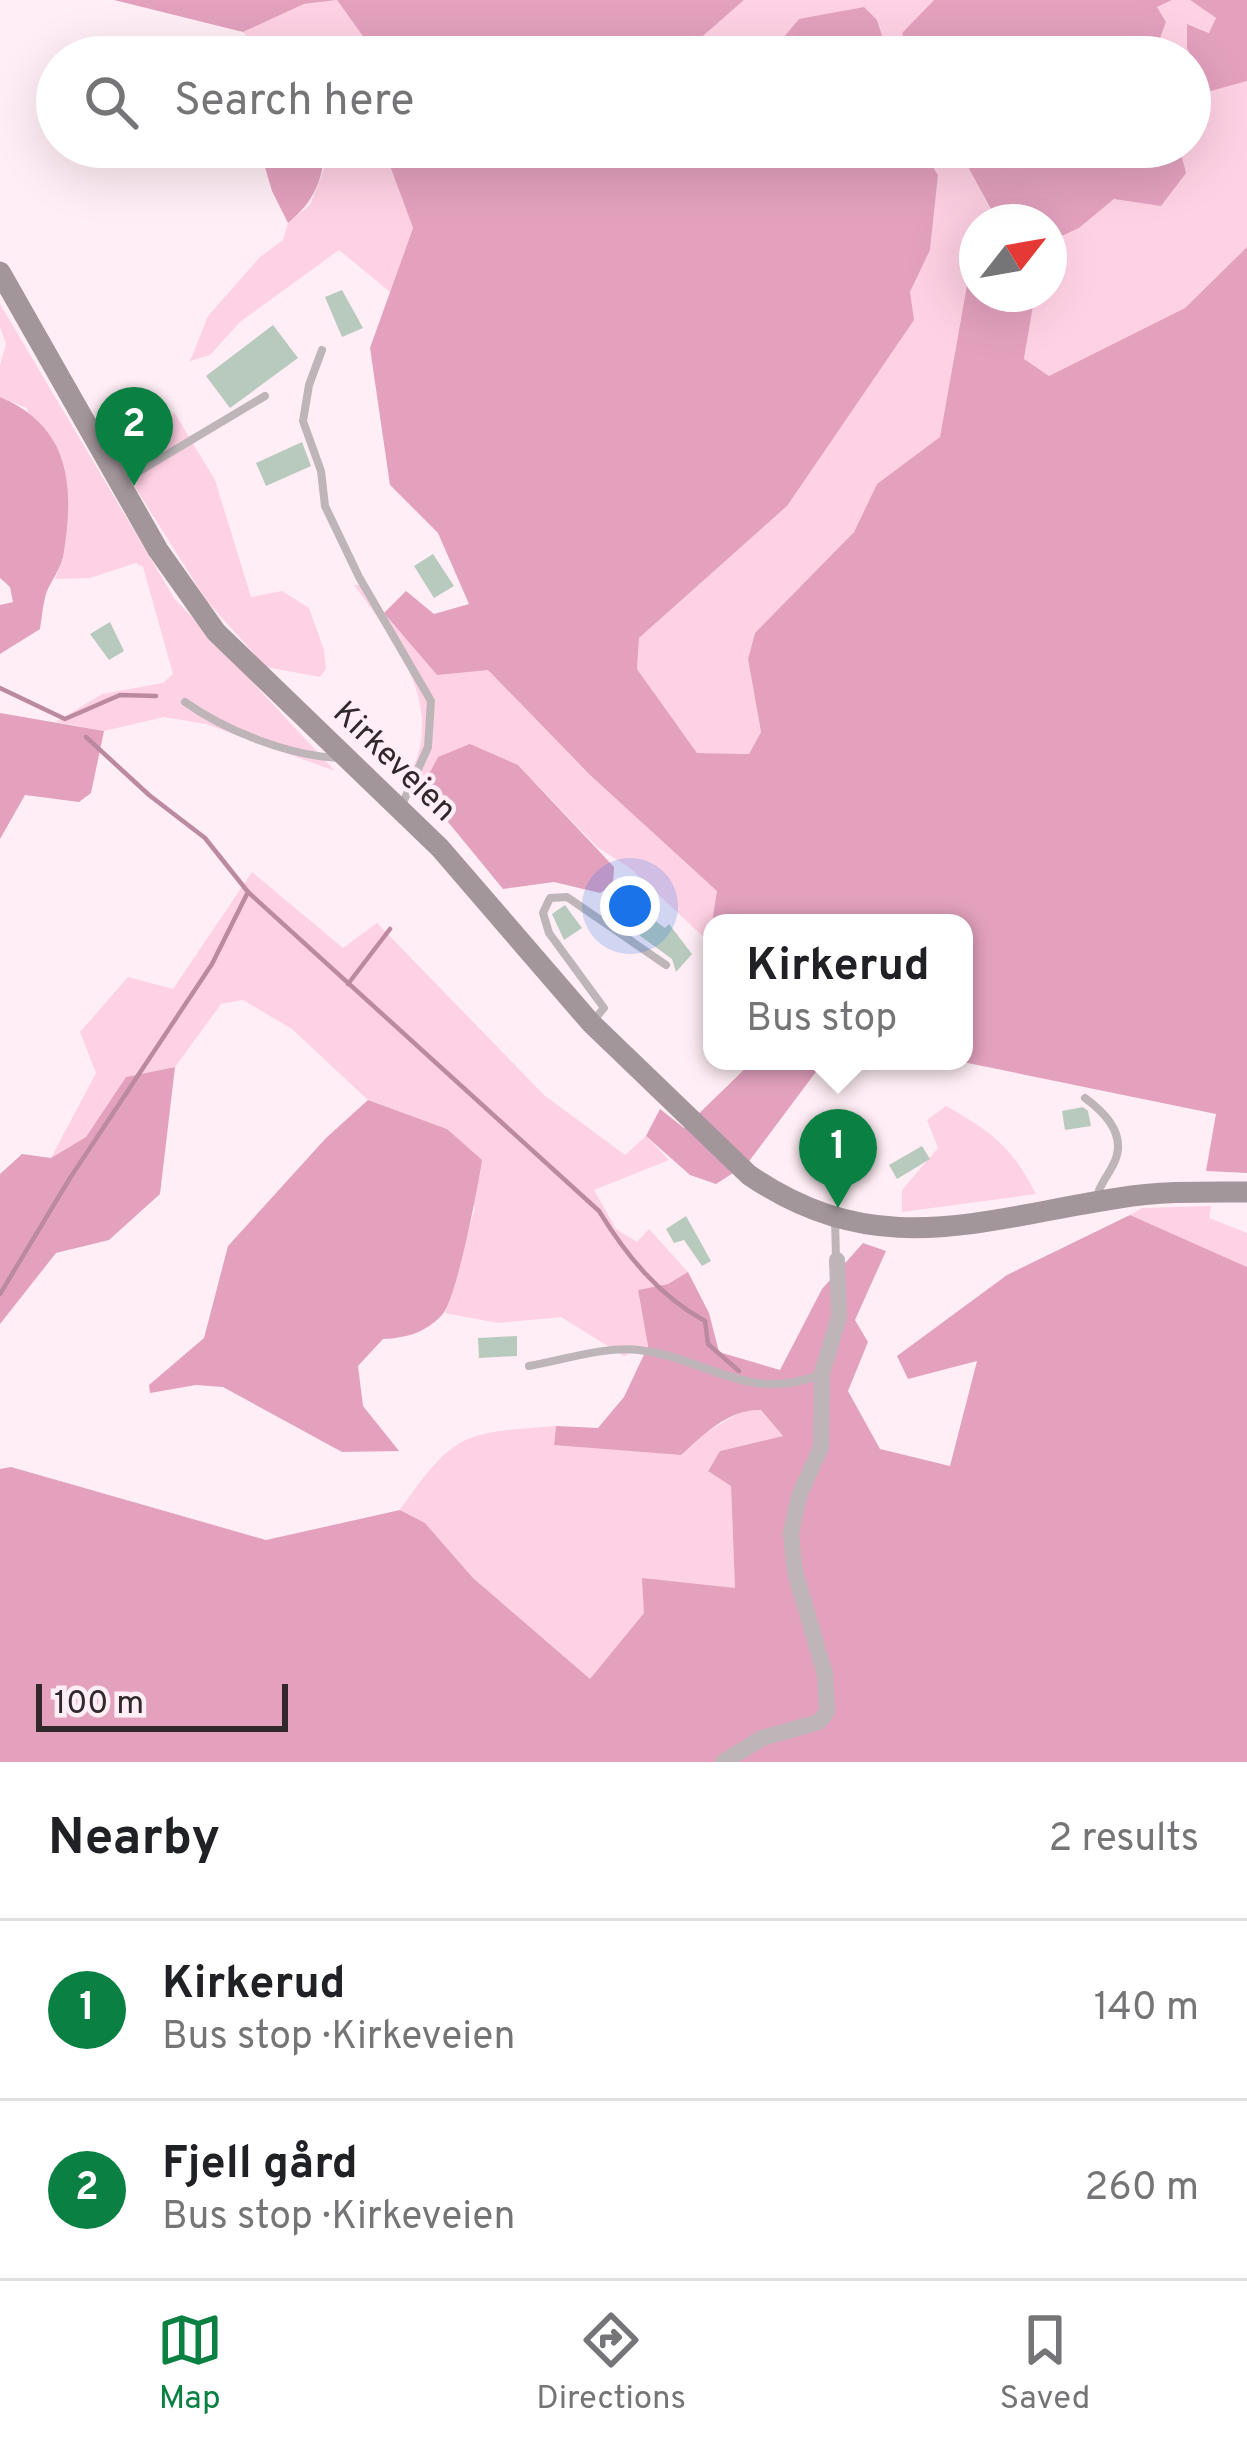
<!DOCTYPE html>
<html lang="en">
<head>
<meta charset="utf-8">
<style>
	:root { --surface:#fff; --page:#f6f6f6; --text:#202124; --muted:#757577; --line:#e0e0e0; --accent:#0b8043 }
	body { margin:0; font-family:Overpass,sans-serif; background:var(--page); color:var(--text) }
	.compass { position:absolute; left:959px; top:204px; width:108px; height:108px; border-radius:50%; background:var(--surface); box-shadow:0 12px 48px #0002; rotate:59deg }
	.scale { position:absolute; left:36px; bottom:30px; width:252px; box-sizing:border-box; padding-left:12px; border:6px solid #30282b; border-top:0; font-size:33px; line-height:42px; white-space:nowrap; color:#30282b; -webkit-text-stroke:9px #ffeef5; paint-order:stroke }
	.you { position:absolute; left:630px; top:906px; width:42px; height:42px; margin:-30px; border:9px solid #fff; border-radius:50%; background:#1a73e8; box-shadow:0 0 0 18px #1a73e833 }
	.badge { display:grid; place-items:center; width:78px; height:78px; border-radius:50%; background:var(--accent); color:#fff; font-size:39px; font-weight:700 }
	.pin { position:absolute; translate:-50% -99px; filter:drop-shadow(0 3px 6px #0008) }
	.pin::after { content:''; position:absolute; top:63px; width:42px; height:36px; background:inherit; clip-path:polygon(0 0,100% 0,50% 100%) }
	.popup { position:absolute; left:703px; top:914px; width:270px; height:156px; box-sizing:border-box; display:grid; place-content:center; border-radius:24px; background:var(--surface); filter:drop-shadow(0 3px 9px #0005); font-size:39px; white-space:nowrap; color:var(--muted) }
	.popup b { font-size:45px; color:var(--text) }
	.popup::after { content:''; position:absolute; left:50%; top:100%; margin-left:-24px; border:24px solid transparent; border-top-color:var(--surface) }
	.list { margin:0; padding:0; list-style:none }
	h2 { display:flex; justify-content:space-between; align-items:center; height:156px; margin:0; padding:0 48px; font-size:51px }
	h2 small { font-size:39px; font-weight:400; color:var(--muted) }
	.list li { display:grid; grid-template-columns:78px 1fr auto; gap:36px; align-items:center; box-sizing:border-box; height:180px; padding:0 48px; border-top:3px solid var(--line) }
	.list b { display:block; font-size:45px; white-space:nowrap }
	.list p { margin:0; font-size:39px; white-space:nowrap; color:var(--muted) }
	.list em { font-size:39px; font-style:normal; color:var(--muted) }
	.icon { flex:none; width:66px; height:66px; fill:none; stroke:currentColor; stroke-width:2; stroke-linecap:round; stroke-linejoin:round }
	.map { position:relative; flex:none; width:1247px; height:1762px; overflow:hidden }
	.search { position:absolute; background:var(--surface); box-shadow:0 12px 48px #0002; left:36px; right:36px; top:36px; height:132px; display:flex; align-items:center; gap:30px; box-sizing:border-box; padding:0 42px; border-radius:66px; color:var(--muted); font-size:45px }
	.sheet { height:516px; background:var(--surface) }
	nav { display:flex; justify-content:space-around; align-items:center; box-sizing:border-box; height:168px; border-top:3px solid var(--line); background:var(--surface); font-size:33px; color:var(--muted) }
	nav a { display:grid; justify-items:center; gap:6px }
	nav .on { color:var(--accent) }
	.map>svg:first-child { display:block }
	.green { fill:#ffd1e4 }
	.forest { fill:#e3a1be }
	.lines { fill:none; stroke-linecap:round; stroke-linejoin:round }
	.stream { stroke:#bc8aa0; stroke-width:4.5 }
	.building { fill:#b8c9bd }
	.lane { stroke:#bdb5b8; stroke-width:8 }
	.street { stroke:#bdb5b8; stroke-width:16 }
	.secondary { stroke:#a3969b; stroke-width:21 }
	.labels { text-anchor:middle; stroke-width:9; stroke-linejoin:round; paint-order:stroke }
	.street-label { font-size:33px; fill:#30282b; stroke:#ffeef5 }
</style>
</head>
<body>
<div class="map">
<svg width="1247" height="1762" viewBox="0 0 1247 1762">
	<rect width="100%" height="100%" fill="#ffeef5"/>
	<path class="green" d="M 338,0 L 378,57 L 265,57 L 243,32 L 304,4 Z
		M 744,0 L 934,0 L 902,33 L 909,57 L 889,57 L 877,20 L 799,19 L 767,57 L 728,57 L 724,50 L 708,57 L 679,57 Z
		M 1172,0 L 1190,0 L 1216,18 L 1210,33 L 1188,24 L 1207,91 L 1247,81 L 1247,247 L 1185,308 L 1049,376 L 1024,360 L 1035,294 L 1049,294 L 1049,242 L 1079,228 L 1114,199 L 1115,161 L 1107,147 L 1190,147 L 1190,57 L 1153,57 L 1166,22 L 1157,7 Z
		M 325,147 L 383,147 L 413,228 L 390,292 L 339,250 L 240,322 L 210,355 L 190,361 L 208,316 L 260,257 L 283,240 L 288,223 L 310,205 L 324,169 Z
		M 920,147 L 957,147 L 992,212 L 992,222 L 977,222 L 977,271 L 967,285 L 940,438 L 877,484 L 854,532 L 755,633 L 748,659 L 761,732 L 749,754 L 697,753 L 637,669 L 639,638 L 787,506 L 910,292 L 930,250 L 938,175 Z
		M 0,304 L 174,598 L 335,771 L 206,724 L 164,717 L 104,731 L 56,722 L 102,694 L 163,683 L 173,674 L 143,567 L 136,563 L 90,578 L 55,579 L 63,559 L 27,408 L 0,397 L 0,365 L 6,344 L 0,327 Z
		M 174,412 L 215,480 L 251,597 L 282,591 L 309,608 L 324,650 L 326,669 L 320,677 L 266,667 L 206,600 L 120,463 C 149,455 160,437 174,412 Z
		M 354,585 L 367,585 L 384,613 L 488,670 L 590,775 L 718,891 L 709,942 L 630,868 L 597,847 L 518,765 L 438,757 L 421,789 L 409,776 C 447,707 395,641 354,585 Z
		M 252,872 L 343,948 L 377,923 L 544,1095 L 625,1155 L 646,1136 L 669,1160 L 594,1190 L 616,1229 L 637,1242 L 649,1229 L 688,1272 L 668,1284 L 638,1290 L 648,1346 L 624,1356 L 561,1317 L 498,1323 L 445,1313 L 475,1208 L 447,1129 L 368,1100 L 292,1029 L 243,1000 L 221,1004 L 175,1067 L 126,1077 L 86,1137 L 51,1158 L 96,1073 L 80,1032 L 128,977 L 173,989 Z
		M 946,1106 C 992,1132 1011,1146 1036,1194 L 902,1212 L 902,1190 L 938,1148 L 927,1120 Z
		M 1211,1206 L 1209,1218 L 1247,1233 L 1247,1267 L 1130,1215 L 1142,1208 Z
		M 745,1409 L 761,1410 L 783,1436 L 720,1451 L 708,1470 L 731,1485 L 735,1589 L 644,1613 L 590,1680 L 473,1578 L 425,1523 L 400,1510 C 455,1432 462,1433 556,1426 L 554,1444 L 681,1455 L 704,1434 Z"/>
	<path class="forest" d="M 114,0 L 337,0 L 304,4 L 243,32 Z
		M 337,0 L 744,0 L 679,57 L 378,57 Z
		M 934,0 L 1172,0 L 1157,7 L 1166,22 L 1153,57 L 1116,53 L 1100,57 L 909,57 L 902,33 Z
		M 1190,0 L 1247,0 L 1247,81 L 1207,92 L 1187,48 L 1187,24 L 1209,33 L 1216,18 Z
		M 864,7 L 877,20 L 889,57 L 767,57 L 799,19 Z
		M 259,147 L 325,147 C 323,180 314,202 288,223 L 272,191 Z
		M 383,147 L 920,147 L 938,175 L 930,250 L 910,292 L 914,320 L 787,506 L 639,638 L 637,669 L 697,753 L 749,754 L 761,732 L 748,659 L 755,633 L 854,532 L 877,484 L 940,437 L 967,285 L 977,271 L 977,294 L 1035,294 L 1024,359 L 1049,376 L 1185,308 L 1247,247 L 1247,1173 L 1206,1171 L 1216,1114 L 958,1061 L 964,1061 L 964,923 L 712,923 L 717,891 L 590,775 L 488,670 L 437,675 L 384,613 L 406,591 L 434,614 L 469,604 L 438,533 L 390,485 L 370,348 L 413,228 Z
		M 957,147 L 1107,147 L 1116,161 L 1165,148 L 1181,154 L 1186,173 L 1161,206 L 1114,199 L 1079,228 L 1049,242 L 1049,222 L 992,222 L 992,211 Z
		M 0,397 C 71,427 75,487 63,557 C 60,570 52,579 47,591 C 43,602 42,617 40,629 L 0,654 L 0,605 L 13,602 L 10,587 L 0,578 Z
		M 0,713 L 104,731 L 91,793 L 79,802 L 25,795 L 0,839 Z
		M 470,744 L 518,765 L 614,867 L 613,885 L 600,893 L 554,882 L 503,889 L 421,789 L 438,757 Z
		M 753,1061 L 824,1061 L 747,1164 L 716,1184 L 690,1175 L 646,1136 L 660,1109 L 684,1128 Z
		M 175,1067 L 160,1194 L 109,1240 L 56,1253 L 0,1324 L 0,1174 L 22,1154 L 51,1158 L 86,1137 L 126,1077 Z
		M 368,1100 L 447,1129 L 482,1160 C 478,1187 457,1298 442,1315 C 425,1333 406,1338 383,1339 L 358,1366 L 363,1406 L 399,1451 L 342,1452 L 223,1387 L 196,1385 L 150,1393 L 149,1385 L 204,1338 L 228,1246 L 326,1138 Z
		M 1130,1215 L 1247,1267 L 1247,1762 L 0,1762 L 0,1469 L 11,1467 L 266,1540 L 400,1510 L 425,1523 L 473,1578 L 590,1679 L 644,1613 L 642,1578 L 735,1588 L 731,1486 L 708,1471 L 720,1451 L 783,1436 L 761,1410 C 730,1408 703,1435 681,1455 L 554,1445 L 556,1426 L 598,1428 L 624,1397 L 648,1346 L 638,1290 L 668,1284 L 688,1272 L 709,1313 L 719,1352 L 780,1370 L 822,1289 L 863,1243 L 886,1251 L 855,1320 L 868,1342 L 848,1391 L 880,1449 L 950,1466 L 977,1361 L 908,1379 L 897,1356 L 1007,1275 Z"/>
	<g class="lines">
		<path class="stream" d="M 0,688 L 65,719 L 120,695 L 156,696
			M 86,737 L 149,795 L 205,838 L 248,892 L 599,1211 C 626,1255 659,1296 705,1321 L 708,1344 L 739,1371
			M 348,984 L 390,929
			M 0,1294 L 70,1178 L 212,964 L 248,892"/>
	</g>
	<path class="building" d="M 342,290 L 363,328 L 342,337 L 325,297 Z
		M 273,325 L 298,358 L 230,408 L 206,376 Z
		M 302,442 L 311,466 L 266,486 L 256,463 Z
		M 433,554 L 454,586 L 434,598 L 414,566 Z
		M 110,622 L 124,651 L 109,660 L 90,634 Z
		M 565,905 L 582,928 L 564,940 L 552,914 Z
		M 654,920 L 665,928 L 669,924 L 692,954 L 676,972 L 672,959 L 639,935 Z
		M 1083,1107 L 1088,1111 L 1091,1126 L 1065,1130 L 1062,1111 Z
		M 922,1146 L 930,1159 L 897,1179 L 889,1165 Z
		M 686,1216 L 711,1261 L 702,1266 L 684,1240 L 674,1243 L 666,1229 Z
		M 517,1336 L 517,1356 L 479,1358 L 478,1338 Z"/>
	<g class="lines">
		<path class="lane" d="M 322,350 L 309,385 L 303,421 L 321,471 L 325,506 L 359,577 L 431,701 L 428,747 L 401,807
			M 121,482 L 265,396
			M 185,702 C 226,731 289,756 340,758
			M 592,1022 L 604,1008 L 549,933 L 543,913 L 550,898 L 567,897 L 666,965
			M 1085,1098 C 1107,1114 1128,1137 1113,1165 C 1106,1179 1099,1185 1096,1200
			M 835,1219 L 836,1258
			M 529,1366 C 564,1360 604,1346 639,1350 C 706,1358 748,1403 819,1375"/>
		<path class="street" d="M 723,1762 L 762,1738 L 819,1722 L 827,1712 L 825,1674 L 795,1572 L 791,1533 L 799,1496 L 821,1447 L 822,1373 L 839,1317 L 837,1260"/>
		<path class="secondary" d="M 0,272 L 158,550 L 216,632 L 440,848 L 591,1023 L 749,1175 C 877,1263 981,1219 1119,1198 C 1161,1191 1205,1192 1247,1192"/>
	</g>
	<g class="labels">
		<g class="street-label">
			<text transform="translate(396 760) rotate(44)" y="12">Kirkeveien</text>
		</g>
	</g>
</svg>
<svg class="compass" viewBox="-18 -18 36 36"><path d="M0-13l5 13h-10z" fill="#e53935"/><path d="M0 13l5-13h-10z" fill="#757577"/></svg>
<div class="scale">100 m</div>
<div class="you"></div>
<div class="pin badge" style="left:838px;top:1208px">1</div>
<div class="popup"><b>Kirkerud</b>Bus stop</div>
<div class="pin badge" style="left:134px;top:486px">2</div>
<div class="search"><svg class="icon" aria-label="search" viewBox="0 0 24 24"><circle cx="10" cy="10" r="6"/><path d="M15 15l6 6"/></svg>Search here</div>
</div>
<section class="sheet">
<h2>Nearby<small>2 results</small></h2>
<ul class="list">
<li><span class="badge">1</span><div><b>Kirkerud</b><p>Bus stop · Kirkeveien</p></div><em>140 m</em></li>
<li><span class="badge">2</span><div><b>Fjell gård</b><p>Bus stop · Kirkeveien</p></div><em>260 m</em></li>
</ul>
</section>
<nav>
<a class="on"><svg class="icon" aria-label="map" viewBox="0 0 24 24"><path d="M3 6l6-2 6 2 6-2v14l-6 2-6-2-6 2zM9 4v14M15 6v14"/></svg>Map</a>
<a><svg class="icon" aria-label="directions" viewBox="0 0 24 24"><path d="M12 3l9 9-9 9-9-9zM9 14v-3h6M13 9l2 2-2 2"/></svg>Directions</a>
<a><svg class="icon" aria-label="saved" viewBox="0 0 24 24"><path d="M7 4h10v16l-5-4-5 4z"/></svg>Saved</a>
</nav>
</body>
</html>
